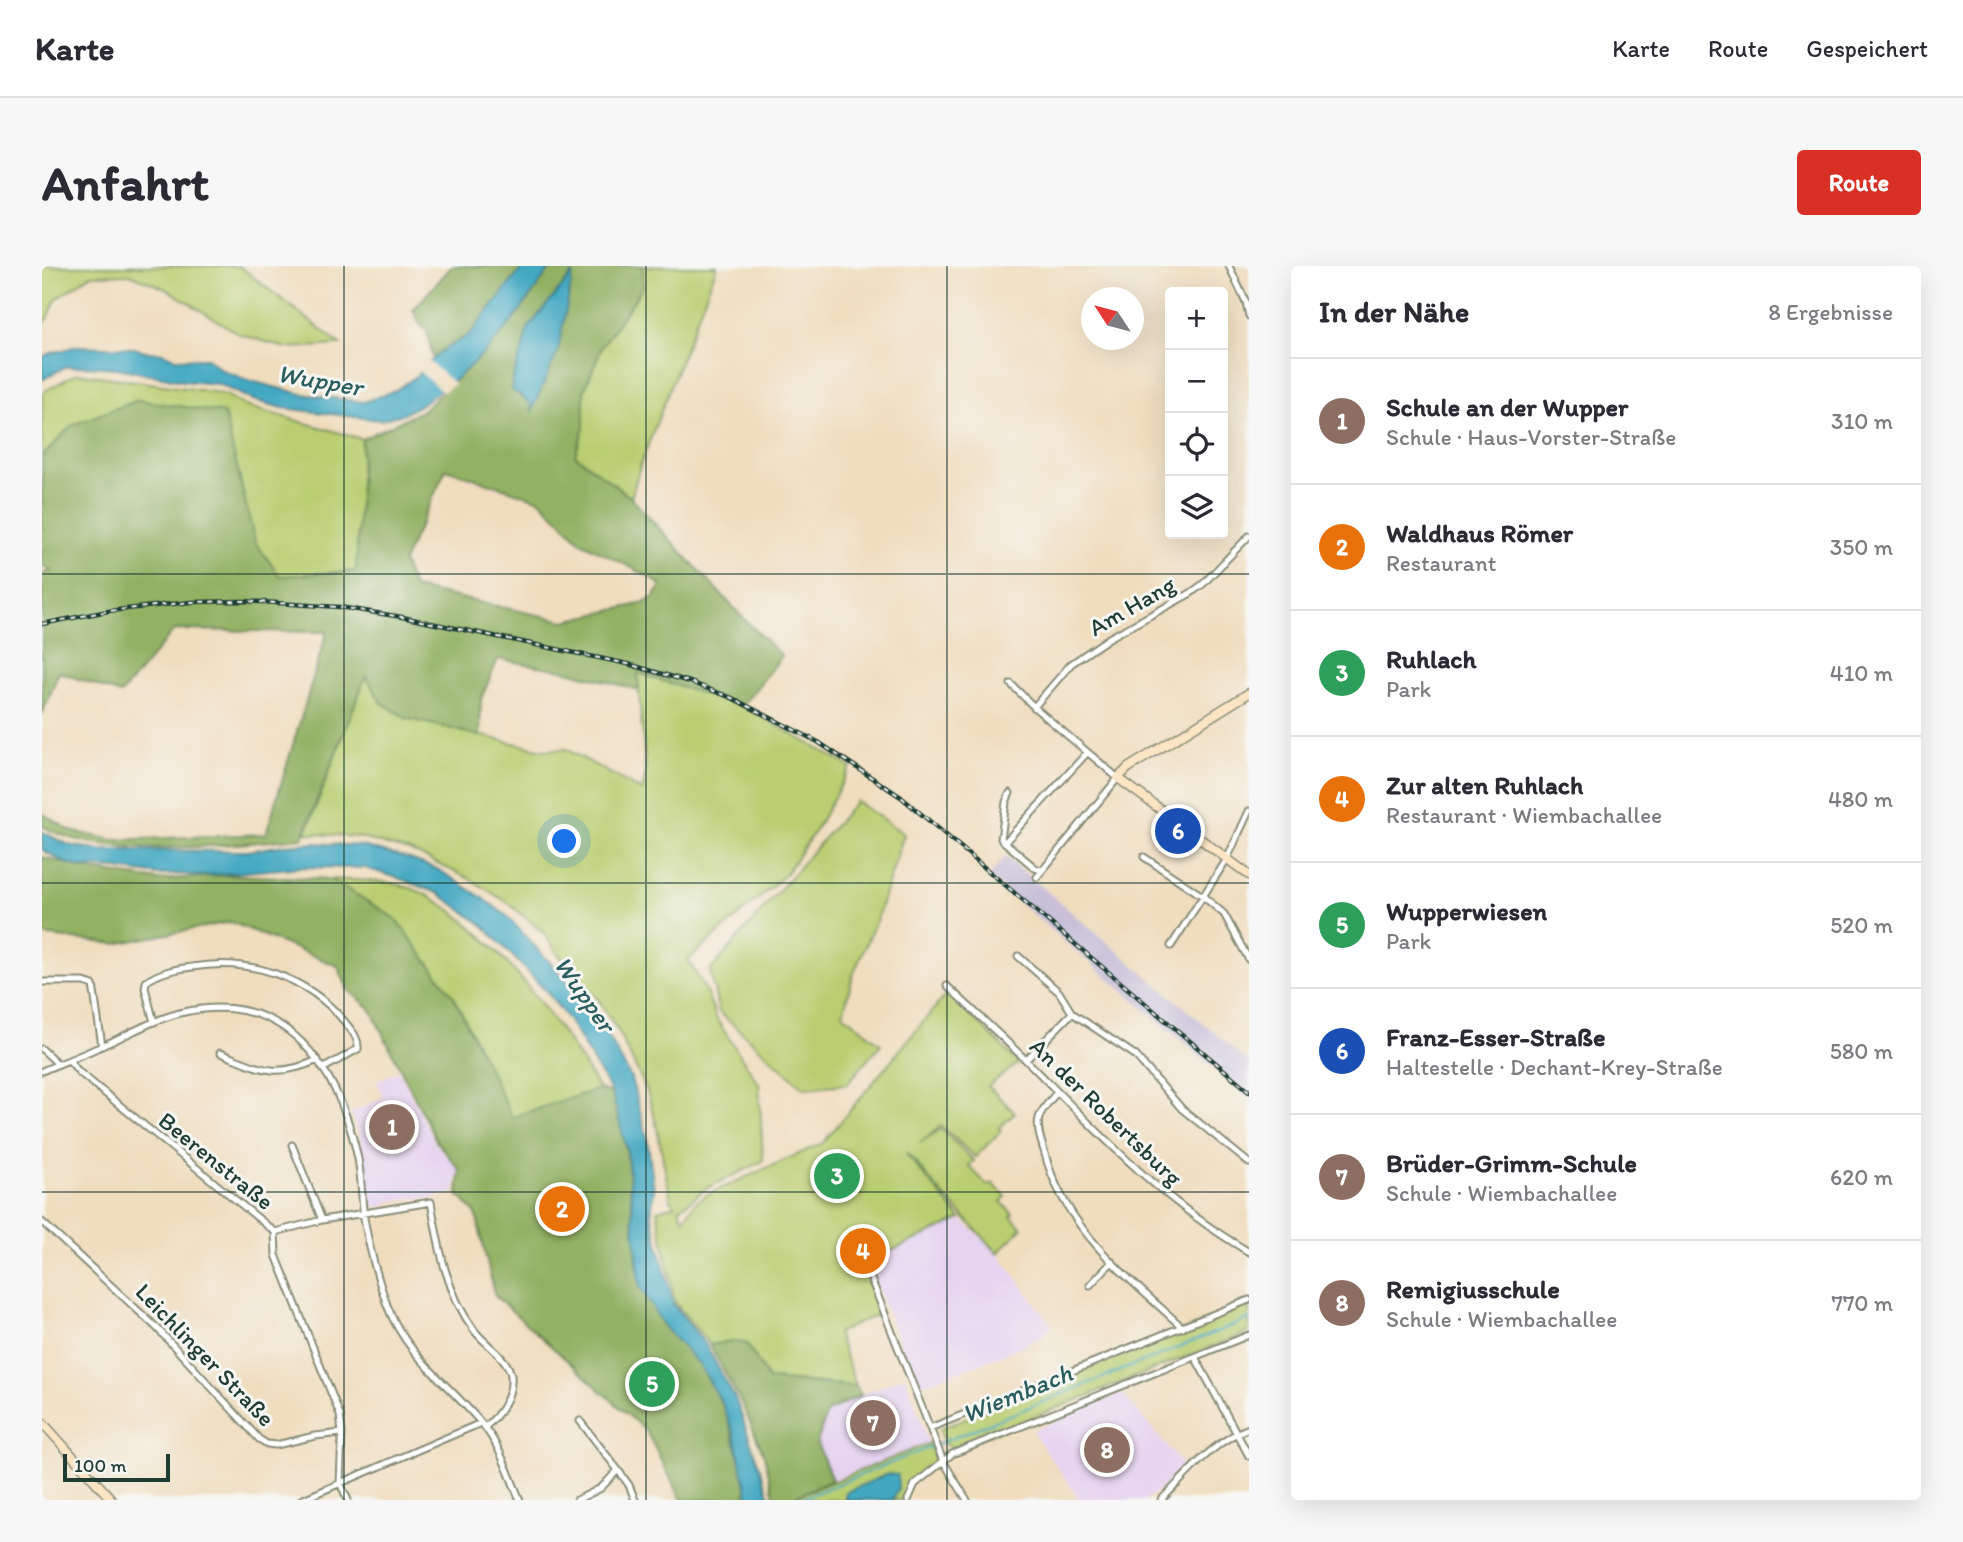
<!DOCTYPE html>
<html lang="de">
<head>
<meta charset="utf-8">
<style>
	:root { --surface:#fff; --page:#f7f7f7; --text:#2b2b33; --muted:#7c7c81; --line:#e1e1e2; --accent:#d93025 }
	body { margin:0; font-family:Itim,sans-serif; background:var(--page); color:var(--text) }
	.controls { position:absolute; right:21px; top:21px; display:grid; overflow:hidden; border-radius:7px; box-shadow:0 7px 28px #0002 }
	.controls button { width:63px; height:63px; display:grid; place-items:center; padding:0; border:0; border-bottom:2px solid var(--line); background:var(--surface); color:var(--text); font:35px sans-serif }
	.compass { position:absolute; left:1039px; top:21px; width:63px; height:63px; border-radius:50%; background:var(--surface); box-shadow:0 7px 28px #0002; rotate:306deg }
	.scale { position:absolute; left:21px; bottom:18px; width:107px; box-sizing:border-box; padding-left:7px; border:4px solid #1f3d34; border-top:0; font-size:19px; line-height:24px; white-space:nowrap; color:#1f3d34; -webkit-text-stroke:5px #f6f6f2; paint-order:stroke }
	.you { position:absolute; left:523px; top:576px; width:24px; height:24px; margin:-18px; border:5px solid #fff; border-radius:50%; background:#1a73e8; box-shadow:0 0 0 10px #1a73e833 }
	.badge { display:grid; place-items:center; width:46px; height:46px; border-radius:50%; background:var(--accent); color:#fff; font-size:23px; font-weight:700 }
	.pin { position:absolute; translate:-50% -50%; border:4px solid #fff; box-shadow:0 2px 7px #0006 }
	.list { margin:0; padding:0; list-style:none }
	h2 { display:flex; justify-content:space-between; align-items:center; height:91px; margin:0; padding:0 28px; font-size:30px }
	h2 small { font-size:23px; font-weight:400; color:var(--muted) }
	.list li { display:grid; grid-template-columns:46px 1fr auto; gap:21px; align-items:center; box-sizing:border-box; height:126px; padding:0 28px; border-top:2px solid var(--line) }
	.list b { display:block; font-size:26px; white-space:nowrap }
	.list p { margin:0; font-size:23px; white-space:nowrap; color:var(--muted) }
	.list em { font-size:23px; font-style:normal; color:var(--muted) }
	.icon { flex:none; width:38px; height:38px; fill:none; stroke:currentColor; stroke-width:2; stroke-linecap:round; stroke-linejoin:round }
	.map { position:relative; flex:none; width:1207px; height:1234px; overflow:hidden; border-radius:7px }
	header { display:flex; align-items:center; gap:42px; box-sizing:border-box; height:98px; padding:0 35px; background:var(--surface); border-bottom:2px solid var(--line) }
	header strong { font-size:33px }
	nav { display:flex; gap:38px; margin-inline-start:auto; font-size:24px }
	.intro { display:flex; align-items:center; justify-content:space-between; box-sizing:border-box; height:168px; padding:0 42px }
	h1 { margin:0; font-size:49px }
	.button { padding:18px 32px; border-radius:7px; background:var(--accent); color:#fff; font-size:24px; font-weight:700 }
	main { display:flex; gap:42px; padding:0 42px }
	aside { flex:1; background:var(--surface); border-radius:7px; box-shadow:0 7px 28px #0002 }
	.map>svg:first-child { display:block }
	.built { fill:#e6d3f0 }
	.industrial { fill:#c8c0d8 }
	.green { fill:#bace71; stroke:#6c8652; stroke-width:2 }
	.forest { fill:#93b163; stroke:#59774c; stroke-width:2; fill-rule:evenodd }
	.water { fill:#42a8c2; stroke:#30727b; stroke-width:2 }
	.pier { fill:#f0ddbe }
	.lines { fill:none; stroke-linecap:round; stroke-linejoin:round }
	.stream { stroke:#42a8c2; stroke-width:2 }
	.street-casing { stroke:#888d79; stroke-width:9 }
	.secondary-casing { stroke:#888d79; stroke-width:11 }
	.street { stroke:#fff; stroke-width:5 }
	.secondary { stroke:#fce5c4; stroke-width:8 }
	.rail-casing { stroke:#1f3d34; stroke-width:4.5 }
	.rail { stroke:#f6f6f2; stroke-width:2; stroke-dasharray:5; stroke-linecap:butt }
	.grid { fill:none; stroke:#1f3d34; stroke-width:2; stroke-opacity:0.55 }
	.labels { text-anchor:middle; stroke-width:6; stroke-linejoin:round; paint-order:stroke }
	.street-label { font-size:24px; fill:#1f3d34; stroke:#f6f6f2 }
	.water-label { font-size:26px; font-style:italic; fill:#2a5d5f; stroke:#f6f6f2 }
</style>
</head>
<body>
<header>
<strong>Karte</strong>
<nav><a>Karte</a><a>Route</a><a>Gespeichert</a></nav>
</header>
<div class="intro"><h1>Anfahrt</h1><a class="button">Route</a></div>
<main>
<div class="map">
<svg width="1207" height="1234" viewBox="0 0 1207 1234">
	<rect width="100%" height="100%" fill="#f6f6f2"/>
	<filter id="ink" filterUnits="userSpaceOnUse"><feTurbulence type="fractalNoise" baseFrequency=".0143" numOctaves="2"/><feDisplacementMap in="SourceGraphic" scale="14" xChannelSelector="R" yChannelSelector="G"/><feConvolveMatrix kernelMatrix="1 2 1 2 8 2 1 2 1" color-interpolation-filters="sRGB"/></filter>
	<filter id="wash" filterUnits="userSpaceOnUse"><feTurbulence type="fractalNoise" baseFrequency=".00686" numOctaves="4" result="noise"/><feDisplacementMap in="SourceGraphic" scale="28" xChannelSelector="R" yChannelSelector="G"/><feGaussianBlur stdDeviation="1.57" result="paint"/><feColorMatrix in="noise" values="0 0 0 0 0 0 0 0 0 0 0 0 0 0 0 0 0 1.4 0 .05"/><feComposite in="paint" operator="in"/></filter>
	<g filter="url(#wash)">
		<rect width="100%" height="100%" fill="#f0ddbe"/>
		<path class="built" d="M 357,805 L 394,878 L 417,904 L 412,926 L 384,934 L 381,931 L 346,936 L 343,941 L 328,940 L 319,875 L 309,847 L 341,832 L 335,815 Z
			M 919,953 L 956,987 L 1010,1060 L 999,1071 L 955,1091 L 876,1120 L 831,1013 L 840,990 Z
			M 863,1110 L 887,1177 L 790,1214 L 775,1177 L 785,1146 L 807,1134 Z
			M 1080,1127 L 1144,1203 L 1104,1234 L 1038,1234 L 990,1165 Z"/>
		<path class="industrial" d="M 963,590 L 1207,796 L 1207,832 L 947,611 Z"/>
		<path class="green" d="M 0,0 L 197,0 L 299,79 L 244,82 L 197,68 L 126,24 L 88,8 L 49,9 L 14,33 L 6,53 L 0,58 Z
			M 601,0 L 675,0 L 599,197 L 589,232 L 533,189 L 542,162 L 542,126 L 560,80 L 601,21 Z
			M 35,107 L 171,126 L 184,129 L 203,140 L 320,173 L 315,305 L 248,310 L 21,308 L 0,297 L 0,127 Z
			M 595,407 L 700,440 L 809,501 L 774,563 L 743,609 L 646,694 L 664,725 L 675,754 L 717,818 L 721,895 L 665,922 L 637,943 L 642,953 L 653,937 L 664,929 L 781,877 L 906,726 L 977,797 L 946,820 L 973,847 L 957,862 L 959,865 L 933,891 L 899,860 L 878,877 L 899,863 L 932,895 L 927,900 L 946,920 L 950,917 L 964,930 L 959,936 L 971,948 L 969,950 L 980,962 L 956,987 L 892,919 L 866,887 L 864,888 L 919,953 L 819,999 L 839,1047 L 795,1067 L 814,1120 L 726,1113 L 705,1078 L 689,1075 L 668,1079 L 633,1037 L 615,944 L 633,939 L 629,934 L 614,857 L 605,825 L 576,765 L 556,733 L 516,688 L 502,667 L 465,636 L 426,612 L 371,586 L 316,571 L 264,567 L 324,409 L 339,436 L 364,452 L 501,484 L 524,483 L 600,525 L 604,506 Z
			M 814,535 L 862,568 L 835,652 L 811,709 L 801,748 L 839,778 L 805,818 L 762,822 L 677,746 L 668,705 Z
			M 288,613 C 314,615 343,613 368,622 C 439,646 519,760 557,823 L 470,852 L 412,731 L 353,652 Z
			M 1207,1038 L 1207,1066 L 911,1183 L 903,1178 L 898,1164 L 901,1161 Z
			M 887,1177 L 894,1196 L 867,1218 L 860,1234 L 745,1234 Z"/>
		<path class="forest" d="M 410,0 L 482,0 L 428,68 L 398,86 L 391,93 L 385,65 L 377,57 L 371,44 Z
			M 510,0 L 601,0 L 601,21 L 560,80 L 542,125 L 542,162 L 533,189 L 589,232 L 705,356 L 740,390 L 700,440 L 596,407 L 597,424 L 525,405 L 456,393 L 439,433 L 438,470 L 364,452 L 339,436 L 324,410 L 260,572 C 190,578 62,596 0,560 L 0,547 L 29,565 L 72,574 L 224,568 L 285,366 L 132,364 L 79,428 L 17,406 L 0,448 L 0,308 L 9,305 L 0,299 L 0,191 L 30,159 L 96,134 L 182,147 L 213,276 L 238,310 L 314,305 L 320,173 L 380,145 L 444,85 L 472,53 ZM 404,203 L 498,234 L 539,276 L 606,310 L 619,319 L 612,331 L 602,337 L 523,355 L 372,322 L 361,296 Z
			M 0,591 L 48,604 L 116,614 L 185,609 L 288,613 L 353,652 L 412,731 L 470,851 L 557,823 L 570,827 L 585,885 L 597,1015 L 623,1062 L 657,1098 L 683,1143 L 702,1209 L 705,1225 L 701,1234 L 640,1234 L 604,1165 L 453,1030 L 434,948 L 416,929 L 418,904 L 395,876 L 328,742 L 306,724 L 296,700 L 189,656 L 73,678 L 0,669 Z
			M 689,1075 L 705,1078 L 726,1113 L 814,1120 L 819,1129 L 785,1146 L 775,1177 L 790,1214 L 745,1234 L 733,1234 L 722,1189 L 701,1140 L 668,1079 Z"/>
		<path class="water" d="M 482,0 L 510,0 L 472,53 L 444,85 L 415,112 L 378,139 L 361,148 L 338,154 L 241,142 L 211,134 L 176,118 L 141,115 L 75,102 L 43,100 L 23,101 L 0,114 L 0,92 C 8,84 22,86 32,80 L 92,82 L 107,86 L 121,87 L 134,93 L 165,92 L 180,104 L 205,114 L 260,128 L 322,136 L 354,124 L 373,111 L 398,86 L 428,68 Z
			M 531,7 L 516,85 L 490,144 L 488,137 L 469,123 L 472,107 L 480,85 L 486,62 Z
			M 0,566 L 27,579 L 57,584 L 205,585 L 242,579 L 271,577 L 320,580 L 368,593 L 397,604 L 441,632 L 465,650 L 546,738 L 563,764 L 589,812 L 605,871 L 612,923 L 609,948 L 631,1038 L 664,1079 L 694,1134 L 729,1234 L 707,1234 L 692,1168 L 679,1135 L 657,1098 L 623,1062 L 598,1021 L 585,885 L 570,827 L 527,755 L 505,726 L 442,660 L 396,627 L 359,613 L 323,602 L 261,601 L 157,610 L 139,608 L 117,609 L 75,603 L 38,601 L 24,597 L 0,584 Z
			M 846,1208 L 856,1209 L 856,1224 L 850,1234 L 806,1234 L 803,1231 L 804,1226 Z"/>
		<path class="pier" d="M 385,94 L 413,118 L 401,126 L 375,103 Z"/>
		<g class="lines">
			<path class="stream" d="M 756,1234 L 1207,1053"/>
		</g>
	</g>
	<g filter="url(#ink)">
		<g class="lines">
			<defs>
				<path id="street" d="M 1187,0 L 1204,36 L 1207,50
					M 969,418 L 992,441 L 1076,512 L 995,611
					M 992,441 L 1029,398 L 1067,372 L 1149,327 L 1161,318 L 1207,270
					M 968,527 L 964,536 L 959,573 L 993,602 L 1000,604
					M 963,576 L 1045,487
					M 1102,591 L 1162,631 L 1182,648 L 1207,694
					M 1129,680 L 1185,593 L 1207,545
					M 976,690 L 1017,726 L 1030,747 L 1093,789 L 1140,843 L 1207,897
					M 0,716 L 42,716 L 51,719 L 60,780
					M 905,720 C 935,748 966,776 995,805 C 1062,873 1123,937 1207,986
					M 112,756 L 103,722 L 104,716 C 117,706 134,703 150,701 C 207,691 265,711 302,755 C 309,764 317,771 316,783 L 282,802
					M 0,783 L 16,798
					M 178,787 C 220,803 232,813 276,794
					M 27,794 L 37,806 L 233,966 L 234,989 L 298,1149 L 300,1167
					M 984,794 L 1030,747
					M 0,805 C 21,796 43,788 64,778 C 89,767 115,752 142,746 C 244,724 295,800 315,888 C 320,909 319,931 322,952 C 327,981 335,1011 345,1039 C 364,1090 407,1118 440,1158 C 458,1179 467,1209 478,1234
					M 1015,826 C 1010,833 999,843 997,852 C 994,863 1000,877 1003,888 C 1023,964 1086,1011 1141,1062
					M 250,879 L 280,954
					M 0,956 L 115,1062 L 217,1173 L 225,1178 L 234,1179 L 273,1170 L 300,1167 L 298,1217 L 306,1234
					M 233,966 L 280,954 L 389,936 C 397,982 404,1026 432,1064 C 442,1078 467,1092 469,1110 C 471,1130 457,1150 443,1161
					M 829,1013 L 901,1195 L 925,1234
					M 1048,1019 L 1070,996
					M 1153,1091 L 1207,1190
					M 888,1162 L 1207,1034
					M 576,1204 L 587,1219 L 593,1234
					M 259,1234 L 439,1157
					M 535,1234 L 559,1222 L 576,1204 L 538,1155
					M 866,1234 L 873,1218 L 910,1188 L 1207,1069
					M 1119,1234 C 1146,1208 1171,1175 1207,1162"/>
				<path id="secondary" d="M 1207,427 L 1086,502 L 1076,512 L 1207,609
					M 0,1156 L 70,1234"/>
			</defs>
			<use href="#street" class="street-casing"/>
			<use href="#secondary" class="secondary-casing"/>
			<use href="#street" class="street"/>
			<use href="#secondary" class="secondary"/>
			<defs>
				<path id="rail" d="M 0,358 L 66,345 L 149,336 L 203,335 L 297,341 L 360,351 L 586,398 L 648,416 L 690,432 L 776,476 L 859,531 L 1207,825"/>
			</defs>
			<use href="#rail" class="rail-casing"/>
			<use href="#rail" class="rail"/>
		</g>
	</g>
	<path class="grid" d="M 302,0 L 302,1234M 604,0 L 604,1234M 905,0 L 905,1234M 0,308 L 1207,308M 0,617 L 1207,617M 0,926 L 1207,926"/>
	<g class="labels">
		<g class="street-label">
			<text transform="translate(1090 340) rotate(-30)" y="8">Am Hang</text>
			<text transform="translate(1064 846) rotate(44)" y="8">An der Robertsburg</text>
			<text transform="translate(174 895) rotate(39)" y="8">Beerenstraße</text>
			<text transform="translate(163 1089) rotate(46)" y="8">Leichlinger Straße</text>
		</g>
		<g class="water-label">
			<text transform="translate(278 114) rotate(10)" y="9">Wupper</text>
			<text transform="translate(543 728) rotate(55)" y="9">Wupper</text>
			<text transform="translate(975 1127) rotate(-22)" y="9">Wiembach</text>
		</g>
	</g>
</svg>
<div class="controls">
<button>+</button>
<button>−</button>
<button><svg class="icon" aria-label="locate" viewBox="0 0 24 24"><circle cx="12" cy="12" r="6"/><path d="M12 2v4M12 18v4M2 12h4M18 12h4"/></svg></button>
<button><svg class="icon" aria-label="layers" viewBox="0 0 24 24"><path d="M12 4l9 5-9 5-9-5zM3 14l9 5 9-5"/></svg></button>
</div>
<svg class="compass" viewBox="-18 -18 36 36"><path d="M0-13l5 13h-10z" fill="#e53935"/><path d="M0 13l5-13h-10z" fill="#7c7c81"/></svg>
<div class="scale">100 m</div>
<div class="you"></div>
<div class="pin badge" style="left:350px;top:861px;background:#8d6e63">1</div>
<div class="pin badge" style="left:520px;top:943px;background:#e8710a">2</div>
<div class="pin badge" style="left:795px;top:910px;background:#2e9e5b">3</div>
<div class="pin badge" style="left:821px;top:985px;background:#e8710a">4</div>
<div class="pin badge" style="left:610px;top:1118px;background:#2e9e5b">5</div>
<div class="pin badge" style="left:1136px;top:565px;background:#1a4fb4">6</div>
<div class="pin badge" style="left:831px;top:1157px;background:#8d6e63">7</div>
<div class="pin badge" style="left:1065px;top:1184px;background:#8d6e63">8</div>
</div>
<aside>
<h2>In der Nähe<small>8 Ergebnisse</small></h2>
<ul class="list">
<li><span class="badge" style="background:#8d6e63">1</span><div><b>Schule an der Wupper</b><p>Schule · Haus-Vorster-Straße</p></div><em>310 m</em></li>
<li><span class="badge" style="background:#e8710a">2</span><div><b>Waldhaus Römer</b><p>Restaurant</p></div><em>350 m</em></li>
<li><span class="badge" style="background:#2e9e5b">3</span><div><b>Ruhlach</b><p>Park</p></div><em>410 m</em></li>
<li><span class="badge" style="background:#e8710a">4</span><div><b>Zur alten Ruhlach</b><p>Restaurant · Wiembachallee</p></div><em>480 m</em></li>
<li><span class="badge" style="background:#2e9e5b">5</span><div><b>Wupperwiesen</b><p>Park</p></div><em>520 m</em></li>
<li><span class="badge" style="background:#1a4fb4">6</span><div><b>Franz-Esser-Straße</b><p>Haltestelle · Dechant-Krey-Straße</p></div><em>580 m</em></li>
<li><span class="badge" style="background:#8d6e63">7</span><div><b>Brüder-Grimm-Schule</b><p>Schule · Wiembachallee</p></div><em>620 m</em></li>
<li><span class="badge" style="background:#8d6e63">8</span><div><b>Remigiusschule</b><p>Schule · Wiembachallee</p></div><em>770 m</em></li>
</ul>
</aside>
</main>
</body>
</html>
